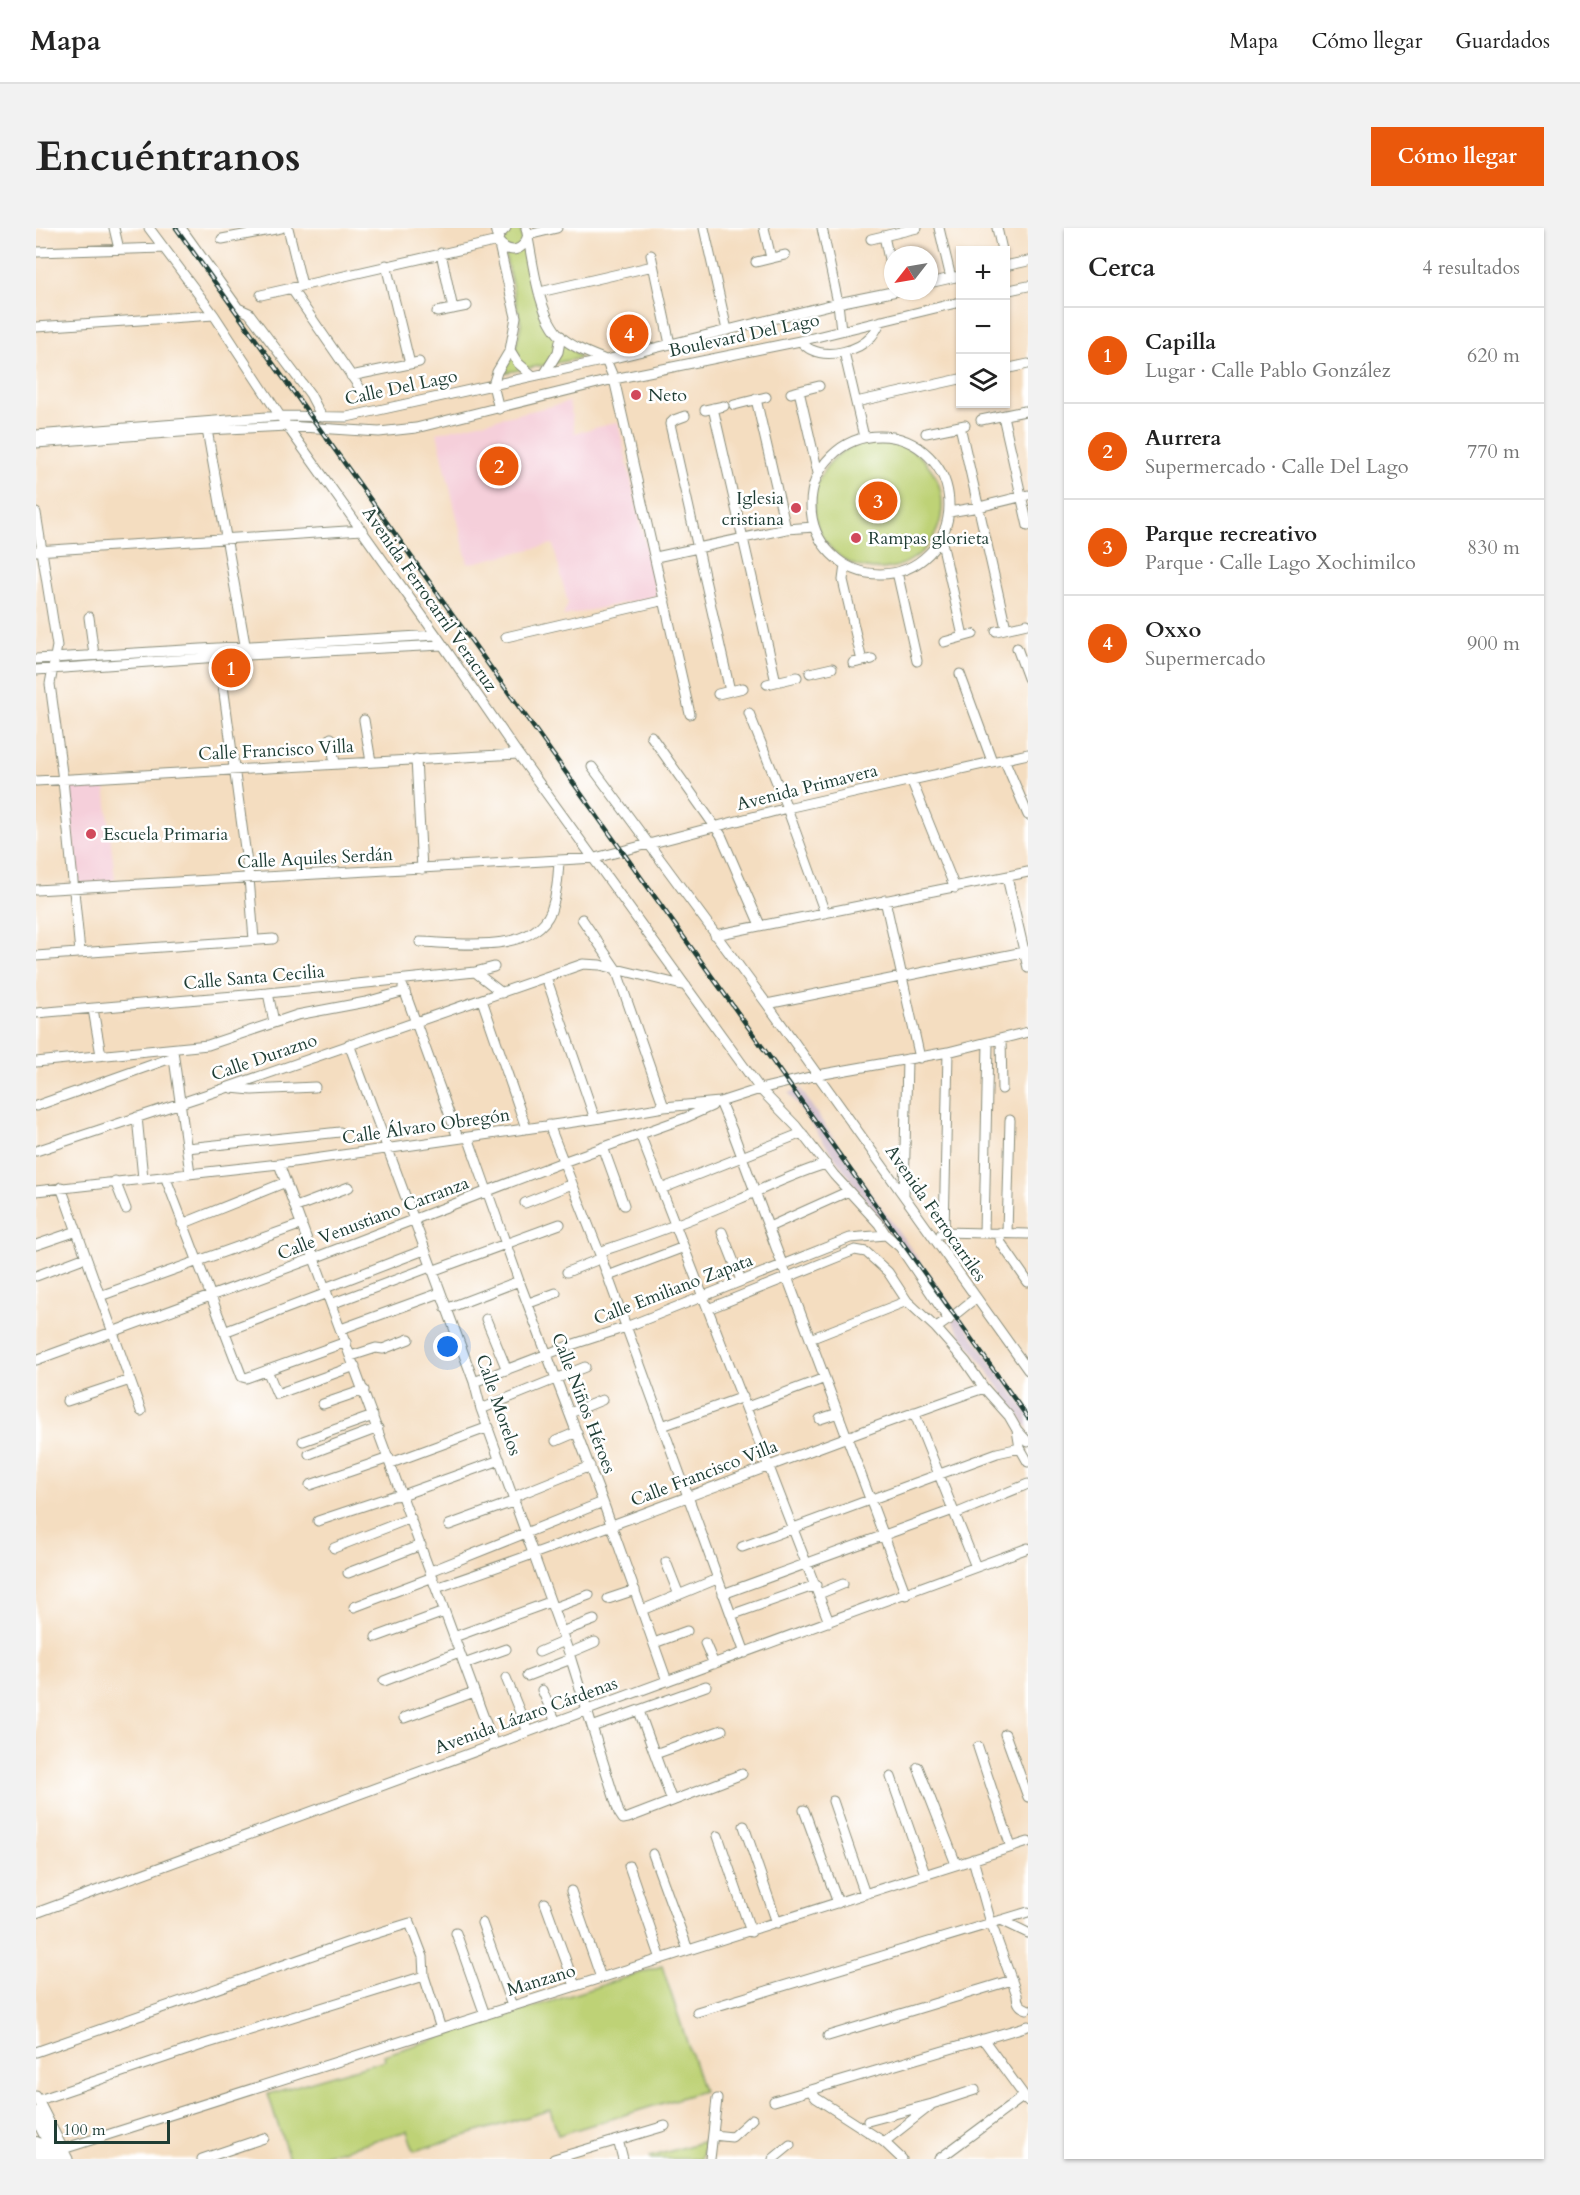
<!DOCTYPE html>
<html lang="es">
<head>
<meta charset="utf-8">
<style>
	:root { --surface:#fff; --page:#f2f2f2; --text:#222; --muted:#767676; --line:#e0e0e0; --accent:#ea580c }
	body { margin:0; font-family:Cardo,serif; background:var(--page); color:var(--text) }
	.controls { position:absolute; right:18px; top:18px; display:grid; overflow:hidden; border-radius:0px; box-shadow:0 2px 4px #0004 }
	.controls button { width:54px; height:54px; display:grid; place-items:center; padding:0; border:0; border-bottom:2px solid var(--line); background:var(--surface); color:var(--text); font:30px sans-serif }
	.compass { position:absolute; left:848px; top:18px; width:54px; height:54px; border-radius:50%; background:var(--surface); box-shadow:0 2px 4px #0004; rotate:239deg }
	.scale { position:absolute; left:18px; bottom:15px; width:116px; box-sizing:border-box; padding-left:6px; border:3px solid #1f3d34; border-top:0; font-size:16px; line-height:21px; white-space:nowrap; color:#1f3d34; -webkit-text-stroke:4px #fff; paint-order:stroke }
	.you { position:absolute; left:412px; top:1119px; width:21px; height:21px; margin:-15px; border:4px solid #fff; border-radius:50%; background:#1a73e8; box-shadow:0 0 0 9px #1a73e833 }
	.badge { display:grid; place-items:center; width:39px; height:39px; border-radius:50%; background:var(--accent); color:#fff; font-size:20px; font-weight:700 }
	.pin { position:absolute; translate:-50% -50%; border:3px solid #fff; box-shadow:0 2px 6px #0006 }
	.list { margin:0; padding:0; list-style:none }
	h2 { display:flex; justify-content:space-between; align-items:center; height:78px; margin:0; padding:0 24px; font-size:26px }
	h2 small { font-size:20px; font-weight:400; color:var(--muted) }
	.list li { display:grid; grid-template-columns:39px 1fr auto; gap:18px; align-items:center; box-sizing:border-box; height:96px; padding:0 24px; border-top:2px solid var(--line) }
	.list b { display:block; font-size:22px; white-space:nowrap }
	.list p { margin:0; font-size:20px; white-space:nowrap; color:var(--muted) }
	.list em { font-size:20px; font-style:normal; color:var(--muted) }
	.icon { flex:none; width:33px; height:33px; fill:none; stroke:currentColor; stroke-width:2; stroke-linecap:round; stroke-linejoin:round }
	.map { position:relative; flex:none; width:992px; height:1931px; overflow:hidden; border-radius:0px }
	header { display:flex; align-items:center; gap:36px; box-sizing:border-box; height:84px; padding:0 30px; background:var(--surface); border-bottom:2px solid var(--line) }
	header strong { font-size:28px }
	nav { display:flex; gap:33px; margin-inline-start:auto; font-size:21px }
	.intro { display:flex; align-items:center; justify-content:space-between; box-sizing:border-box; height:144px; padding:0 36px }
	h1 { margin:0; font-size:42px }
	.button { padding:15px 27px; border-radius:0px; background:var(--accent); color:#fff; font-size:21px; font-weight:700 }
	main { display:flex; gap:36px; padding:0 36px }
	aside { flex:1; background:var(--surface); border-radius:0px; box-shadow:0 2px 4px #0004 }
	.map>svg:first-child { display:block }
	.built { fill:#f5cfda }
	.industrial { fill:#d1bdcb }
	.green { fill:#bed276; stroke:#6e8855; stroke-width:1.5 }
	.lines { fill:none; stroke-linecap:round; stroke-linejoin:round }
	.minor-casing { stroke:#8a8d7a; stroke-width:11 }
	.highway-casing { stroke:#8a8d7a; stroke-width:16 }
	.minor { stroke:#fff; stroke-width:9 }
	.highway { stroke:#fff; stroke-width:14 }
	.rail-casing { stroke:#1f3d34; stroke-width:4.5 }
	.rail { stroke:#fff; stroke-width:2; stroke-dasharray:7; stroke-linecap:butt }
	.poi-dot { fill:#d1495b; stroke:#fff; stroke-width:2 }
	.labels { text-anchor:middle; stroke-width:5; stroke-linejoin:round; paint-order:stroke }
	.street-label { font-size:18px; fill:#1f3d34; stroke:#fff }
	.poi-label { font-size:18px; fill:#1f3d34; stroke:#fff; text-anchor:start }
</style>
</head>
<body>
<header>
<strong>Mapa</strong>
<nav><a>Mapa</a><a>Cómo llegar</a><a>Guardados</a></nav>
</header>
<div class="intro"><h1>Encuéntranos</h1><a class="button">Cómo llegar</a></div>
<main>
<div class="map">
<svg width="992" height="1931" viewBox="0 0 992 1931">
	<rect width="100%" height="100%" fill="#fff"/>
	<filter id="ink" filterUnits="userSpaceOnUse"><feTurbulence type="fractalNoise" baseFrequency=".0167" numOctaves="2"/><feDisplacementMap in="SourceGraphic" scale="12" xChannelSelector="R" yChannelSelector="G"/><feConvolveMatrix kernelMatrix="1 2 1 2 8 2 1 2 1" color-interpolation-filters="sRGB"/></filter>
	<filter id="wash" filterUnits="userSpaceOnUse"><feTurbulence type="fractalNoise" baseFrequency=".008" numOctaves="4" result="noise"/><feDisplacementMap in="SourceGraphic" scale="24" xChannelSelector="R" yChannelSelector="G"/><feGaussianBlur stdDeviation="1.35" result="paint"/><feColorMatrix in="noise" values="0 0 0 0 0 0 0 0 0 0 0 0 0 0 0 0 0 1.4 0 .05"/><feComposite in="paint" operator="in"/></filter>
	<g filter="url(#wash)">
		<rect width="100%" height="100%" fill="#f4ddc0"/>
		<path class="built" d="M 533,174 L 539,205 L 582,194 L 621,368 L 527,388 L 532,376 L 517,316 L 432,336 L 401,205 Z
			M 69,557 L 79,652 L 43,656 L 30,560 Z"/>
		<path class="industrial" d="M 764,860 L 817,940 L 918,1081 L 911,1086 L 753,865 Z
			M 922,1087 L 992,1185 L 992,1200 L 915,1092 Z"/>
		<path class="green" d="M 463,0 L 484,0 L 505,87 L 517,104 L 545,130 L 467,145 L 479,123 L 485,96 Z
			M778 277a64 64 0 1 1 128 0a64 64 0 1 1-128 0Z
			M 626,1738 L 667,1863 L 522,1907 L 514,1882 L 378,1923 L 371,1903 L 275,1931 L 253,1931 L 232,1866 L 349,1832 L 348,1827 Z
			M 669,1913 L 666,1931 L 615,1931 L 614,1929 Z"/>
	</g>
	<g filter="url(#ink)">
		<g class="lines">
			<defs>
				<path id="minor" d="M 78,0 L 83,21
					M 113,0 L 178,87 L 244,188 L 400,407 L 482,526 L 724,861 L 760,898 L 798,947 L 843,996 L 850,1007 L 864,1019 L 913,1092
					M 145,0 L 202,80 L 213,85 L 274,166 L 286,189
					M 252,0 L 266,57
					M 459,0 L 480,89 L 474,122 L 461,144 L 457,157 L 463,181
					M 490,0 C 497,31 501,86 525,109 C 538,120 555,126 570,132 L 578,151 L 654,486
					M 668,0 L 691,102
					M 728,0 L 735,30
					M 786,0 L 802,75 L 805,102
					M 903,0 L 915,50
					M 961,0 L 966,22
					M 492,7 L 521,0
					M 848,8 L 857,50
					M 186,11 L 245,0
					M 835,11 L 881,0
					M 462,13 C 473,27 487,24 492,7
					M 462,13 L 463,7 L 470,0
					M 0,24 L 127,20
					M 405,25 L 417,81
					M 615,27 L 634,116
					M 720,34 L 749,27
					M 350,37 L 374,136
					M 969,38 L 992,33
					M 893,55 L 924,48
					M 255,60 L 328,166
					M 969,63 L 992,58
					M 504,64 L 617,38
					M 225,67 L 462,13
					M 401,84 L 431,78
					M 0,99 L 178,87
					M 764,113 C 768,116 772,121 776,122 C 793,130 822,123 835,109 C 839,105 842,98 845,93
					M 474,122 L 482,135 L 497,148
					M 808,124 L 828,209
					M 969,141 L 992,136
					M 509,145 L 522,124 L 525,108
					M 315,148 L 383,134
					M 763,163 L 782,245
					M 755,165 L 783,158
					M 720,171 L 750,301
					M 820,174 L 924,151
					M 698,177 L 730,169
					M 677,180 L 740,454
					M 669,182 L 688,178
					M 649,188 L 638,192 L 634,196 L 694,463
					M 967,188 L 992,298
					M 945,192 L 989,183
					M 170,196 L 210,422
					M 924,198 L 970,400
					M 890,205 L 929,197
					M 0,207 L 244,188 L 311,189 L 570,132 L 802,75 L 861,63
					M775 277a69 69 0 1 1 138 0a69 69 0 1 1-138 0Z
					M 0,215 L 171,202 L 251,198 L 343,204 L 380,200 L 578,151 L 764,113 L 924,74
					M 913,284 L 943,279 L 992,267
					M 0,285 L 21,418 L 14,456 L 27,552 L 44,724
					M 905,310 L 927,408
					M 0,323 L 326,302
					M 620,329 L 750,301 L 778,299
					M 809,337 L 807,352 L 826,433
					M 861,344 L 881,433
					M 53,389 L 58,427
					M 960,403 L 991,396
					M 470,409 L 629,372
					M 908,414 L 937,406
					M 981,420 L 992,450
					M 183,428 L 213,650 L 218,712
					M 0,431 L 400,407
					M 817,435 L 836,431
					M 0,442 L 211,427 L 406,417
					M 774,445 L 796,440
					M 924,446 L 956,533
					M 731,456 L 761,449
					M 682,466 L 707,460
					M 713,485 L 751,580 L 789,685
					M 328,492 L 335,534
					M 615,508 L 685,607 L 724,697
					M 295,510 L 299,536
					M 380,531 L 386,641
					M 968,531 L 992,587
					M 556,539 L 731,776 L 992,1142
					M 875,551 L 919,660
					M 0,553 L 482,526
					M 971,649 L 992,740
					M 0,662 L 559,630 L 751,580 L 992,526
					M 849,672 L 884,830
					M 546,691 L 580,741 L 628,879
					M 679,707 L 992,644
					M 384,714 C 422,715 497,727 515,683 C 521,666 522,650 523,633
					M 0,728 L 237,711
					M 439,744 L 466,765
					M 510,749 L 559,891
					M 367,759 L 422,910
					M 232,765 L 238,794
					M 446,772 L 490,900
					M 731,776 L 992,723
					M 57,781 L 65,827
					M 0,785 L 232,765 L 439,744 L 458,739
					M 965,811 L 966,861
					M 313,816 L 438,1154 L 445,1181 L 533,1425 L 583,1585 L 587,1591 L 592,1590 L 706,1546
					M 137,823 L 154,945
					M 0,834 L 172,817 L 261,787 L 330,774 L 369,763
					M 195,860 L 216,862 L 279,859
					M 684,874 L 696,902 L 870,1367
					M 0,878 L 138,829
					M 101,889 L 107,950
					M 513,897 L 563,1024 L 709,1425
					M 604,906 L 793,1394
					M 432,909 L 483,1053 L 567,1274 L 631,1453
					M 567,919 L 588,977
					M 151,920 L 304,904
					M 0,923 L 190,860 L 547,736 L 564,737 L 650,758
					M 243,936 L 458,1517
					M 129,948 L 206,1149 L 210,1150 L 310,1114
					M 79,953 L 90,981
					M 25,959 L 105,1183
					M 625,961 L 766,905
					M 0,963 L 243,936 L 559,891 L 628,879 L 684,874 L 724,861 L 782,847 L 912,824 L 992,804
					M 868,968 L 871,831
					M 489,975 L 536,956
					M 260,979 L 313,959
					M 146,996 L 250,954
					M 733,999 L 813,963
					M 686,1004 L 705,1052
					M 908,1004 L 912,824
					M 948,1005 L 952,815
					M 963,1005 L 965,1015 L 992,1054
					M 971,1005 L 974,892
					M 905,1006 L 908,1004 L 992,1006
					M 0,1017 L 41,1003
					M 563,1024 C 611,1008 657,991 703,971 C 732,959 759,945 790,936
					M 396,1043 L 524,996
					M 531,1044 L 566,1030
					M 0,1048 L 50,1029
					M 572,1048 L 648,1019
					M 289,1060 L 388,1022
					M 64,1068 L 266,996
					M 493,1075 L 520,1065
					M 295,1076 L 394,1039
					M 410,1081 L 483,1053
					M 672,1081 L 819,1022 L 830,1024 L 852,1044 L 871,1073 L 900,1100 L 930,1134 L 948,1160 L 973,1188 L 981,1202 L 984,1220 L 992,1234
					M 450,1091 L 471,1142
					M 900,1100 C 915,1091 926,1080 940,1070
					M 305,1101 L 404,1065
					M 188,1104 L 291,1065
					M 774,1111 L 871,1073
					M 315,1128 L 340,1120 L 347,1121 L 373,1111
					M 0,1132 L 278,1030 L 527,934 L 649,890 L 676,878
					M 231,1142 L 241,1166 L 319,1138
					M 438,1154 L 535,1117 L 590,1099 L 814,1010 L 850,1007
					M 31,1173 L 94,1152
					M 287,1176 L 328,1162
					M 711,1179 L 789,1150
					M 445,1181 L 549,1139
					M 878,1184 L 940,1339
					M 534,1185 L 566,1172
					M 784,1191 L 802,1185
					M 626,1198 L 707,1169
					M 981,1202 L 992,1214
					M 267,1213 L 337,1188
					M 520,1213 L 541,1204
					M 273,1226 L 342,1200
					M 355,1235 L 453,1199
					M 274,1257 L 353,1230
					M 477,1269 L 554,1238
					M 919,1286 L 992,1256
					M 282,1293 L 357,1268 L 366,1267 L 464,1232
					M 413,1297 L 479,1273
					M 706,1319 L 961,1225 L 984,1220
					M 298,1320 L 375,1290
					M 630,1334 L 643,1367
					M 395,1343 L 567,1274
					M 312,1345 L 385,1317
					M 400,1360 C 584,1298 764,1223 948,1160
					M 687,1366 L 917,1282
					M 783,1366 L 807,1356
					M 572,1371 L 599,1362
					M 318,1379 L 397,1349
					M 517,1380 L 553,1367
					M 606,1382 L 681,1351
					M 695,1387 L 780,1357
					M 525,1404 L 558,1392
					M 340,1409 L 408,1384
					M 418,1409 L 514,1374
					M 618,1415 L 651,1403
					M 669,1415 L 678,1436
					M 503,1424 L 529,1413
					M 533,1425 L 559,1414
					M 428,1436 L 470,1421
					M 491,1448 L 535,1431
					M 470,1450 L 492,1504
					M 348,1453 L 423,1424
					M 506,1462 L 520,1494
					M 603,1483 L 636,1573
					M 368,1490 L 438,1464
					M 556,1499 L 670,1458
					M 969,1506 L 992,1569
					M 942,1519 L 975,1619
					M 619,1526 L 686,1502
					M 882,1539 L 920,1636
					M 855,1549 L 889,1646
					M 797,1573 L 829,1666
					M 768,1582 L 802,1675
					M 708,1598 L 741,1695
					M 682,1608 L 715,1704
					M 617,1626 L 652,1722
					M 937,1631 L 955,1695 L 981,1767 C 981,1774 984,1779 991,1781
					M 593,1638 L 625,1731
					M 535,1663 L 565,1750
					M 509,1675 L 539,1758
					M 0,1685 L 992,1320
					M 965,1692 L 992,1705
					M 446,1695 L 476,1778
					M 420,1705 L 449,1787
					M 661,1784 L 992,1684
					M 792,1808 L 976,1752
					M 947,1811 L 992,1873
					M 0,1824 L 322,1711 L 374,1695 L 387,1729 L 388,1748 L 405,1801
					M 774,1862 L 780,1870 L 848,1914 L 866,1931
					M 0,1868 L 32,1931
					M 3,1872 L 169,1816 L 388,1748
					M 738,1873 L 992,1798
					M 832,1893 L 896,1876 L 939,1862
					M 677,1907 L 696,1909 L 716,1891
					M 582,1912 L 587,1931
					M 848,1914 L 894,1878
					M 27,1921 L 992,1614
					M 166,1931 L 228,1910
					M 518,1931 L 629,1898
					M 674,1931 L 681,1871
					M 737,1931 L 754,1917
					M 903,1931 L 988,1868"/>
				<path id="highway" d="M 0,1886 L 23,1931
					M 0,1916 L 8,1931"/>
			</defs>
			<use href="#minor" class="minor-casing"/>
			<use href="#highway" class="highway-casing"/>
			<use href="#minor" class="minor"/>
			<use href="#highway" class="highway"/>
			<defs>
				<path id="rail" d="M 140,0 L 992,1190"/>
			</defs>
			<use href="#rail" class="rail-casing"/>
			<use href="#rail" class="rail"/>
		</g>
	</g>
	<g class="poi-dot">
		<circle cx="600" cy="167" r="6"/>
		<circle cx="760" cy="280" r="6"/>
		<circle cx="820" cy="310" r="6"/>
		<circle cx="55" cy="606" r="6"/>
	</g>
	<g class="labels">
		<g class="street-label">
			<text transform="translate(708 107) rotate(-12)" y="6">Boulevard Del Lago</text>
			<text transform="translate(365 159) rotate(-12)" y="6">Calle Del Lago</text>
			<text transform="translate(394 371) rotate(55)" y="6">Avenida Ferrocarril Veracruz</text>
			<text transform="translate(240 522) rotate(-3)" y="6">Calle Francisco Villa</text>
			<text transform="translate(771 559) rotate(-14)" y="6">Avenida Primavera</text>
			<text transform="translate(279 630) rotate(-3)" y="6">Calle Aquiles Serdán</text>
			<text transform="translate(218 749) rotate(-5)" y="6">Calle Santa Cecilia</text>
			<text transform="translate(228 829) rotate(-19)" y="6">Calle Durazno</text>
			<text transform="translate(390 898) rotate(-8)" y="6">Calle Álvaro Obregón</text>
			<text transform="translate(900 985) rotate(55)" y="6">Avenida Ferrocarriles</text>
			<text transform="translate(337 990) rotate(-21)" y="6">Calle Venustiano Carranza</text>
			<text transform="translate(637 1061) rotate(-21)" y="6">Calle Emiliano Zapata</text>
			<text transform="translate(548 1175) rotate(69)" y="6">Calle Niños Héroes</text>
			<text transform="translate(463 1177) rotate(71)" y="6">Calle Morelos</text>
			<text transform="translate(668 1245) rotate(-21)" y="6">Calle Francisco Villa</text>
			<text transform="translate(490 1487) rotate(-20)" y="6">Avenida Lázaro Cárdenas</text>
			<text transform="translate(505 1752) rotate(-17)" y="6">Manzano</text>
		</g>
		<g class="poi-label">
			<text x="612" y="173">Neto</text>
			<text x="748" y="276" text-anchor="end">Iglesia<tspan x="748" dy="21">cristiana</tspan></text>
			<text x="832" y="316">Rampas glorieta</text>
			<text x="67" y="612">Escuela Primaria</text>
		</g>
	</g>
</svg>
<div class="controls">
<button>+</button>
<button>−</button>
<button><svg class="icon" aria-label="layers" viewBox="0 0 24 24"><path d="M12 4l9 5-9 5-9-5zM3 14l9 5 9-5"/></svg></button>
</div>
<svg class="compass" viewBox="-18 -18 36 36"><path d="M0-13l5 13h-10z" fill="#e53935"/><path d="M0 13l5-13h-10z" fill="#767676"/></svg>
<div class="scale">100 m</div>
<div class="you"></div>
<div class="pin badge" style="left:195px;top:440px">1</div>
<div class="pin badge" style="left:463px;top:238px">2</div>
<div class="pin badge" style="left:842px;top:273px">3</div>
<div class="pin badge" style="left:593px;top:106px">4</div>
</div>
<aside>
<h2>Cerca<small>4 resultados</small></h2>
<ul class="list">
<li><span class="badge">1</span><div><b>Capilla</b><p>Lugar · Calle Pablo González</p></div><em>620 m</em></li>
<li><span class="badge">2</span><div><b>Aurrera</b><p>Supermercado · Calle Del Lago</p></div><em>770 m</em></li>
<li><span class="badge">3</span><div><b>Parque recreativo</b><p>Parque · Calle Lago Xochimilco</p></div><em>830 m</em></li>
<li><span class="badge">4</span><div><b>Oxxo</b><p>Supermercado</p></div><em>900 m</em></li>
</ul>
</aside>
</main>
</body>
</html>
